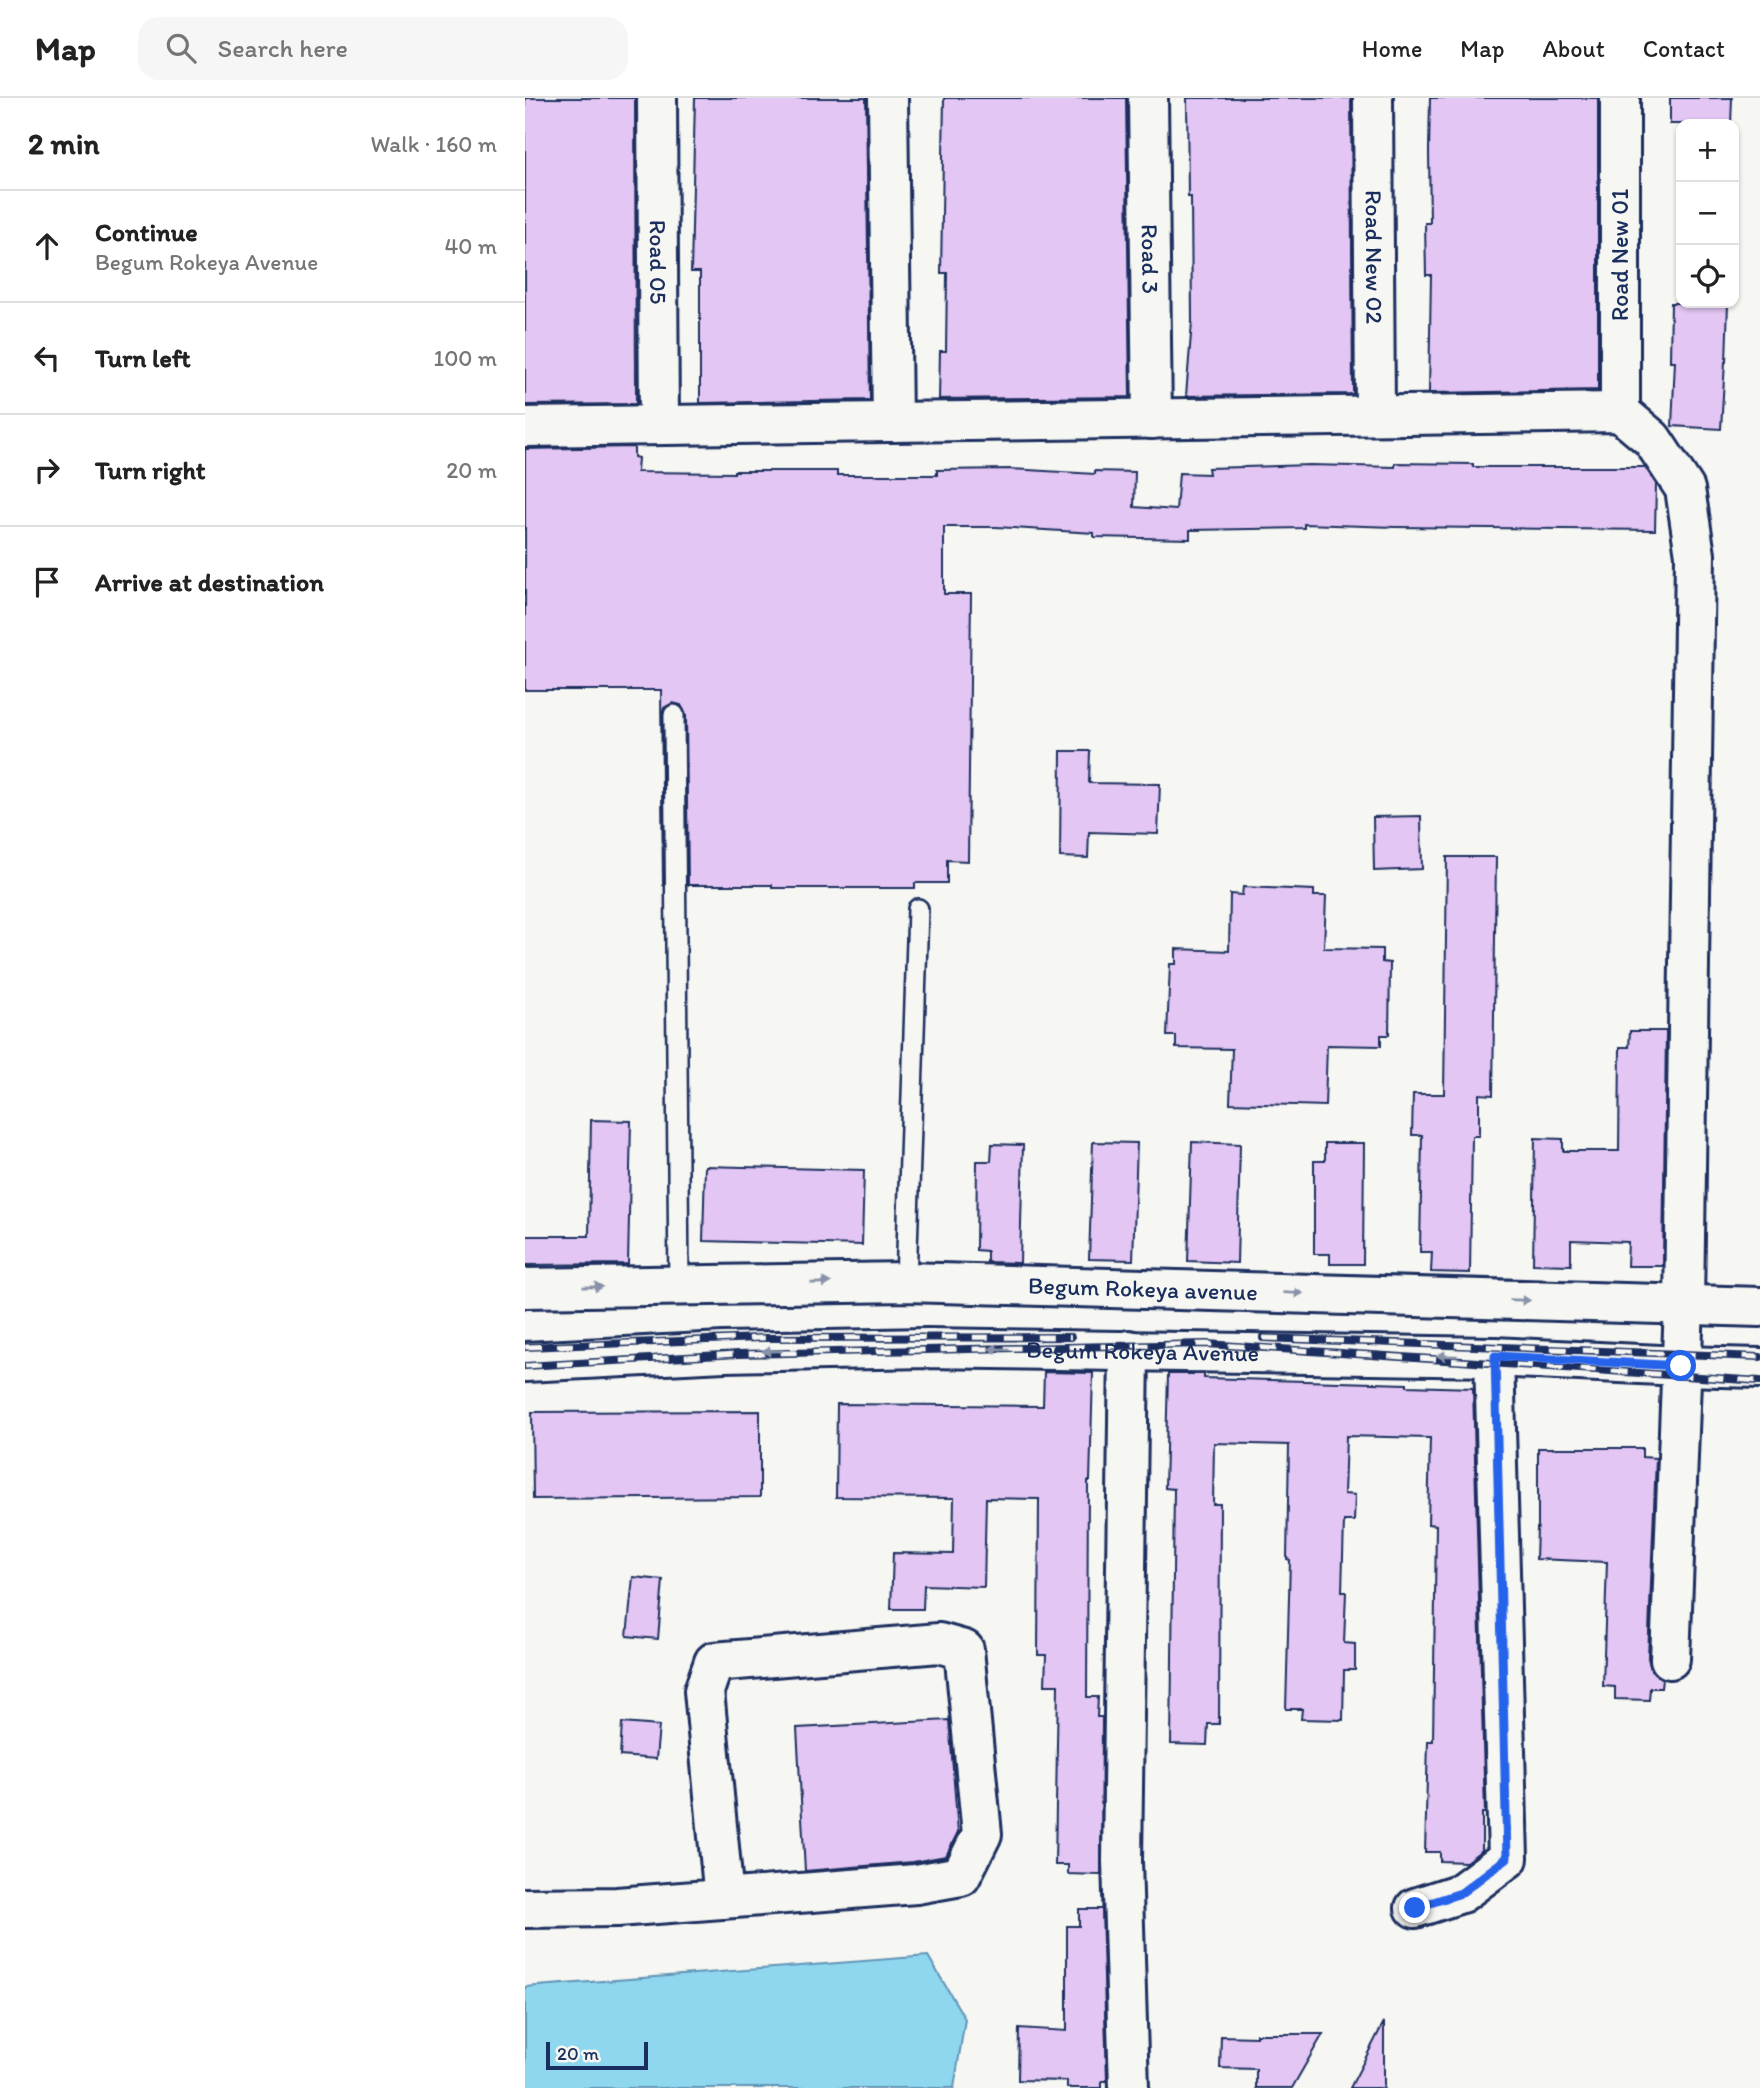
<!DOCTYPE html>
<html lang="en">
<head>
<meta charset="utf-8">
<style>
	:root { --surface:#fff; --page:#f6f6f6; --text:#222; --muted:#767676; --line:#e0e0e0 }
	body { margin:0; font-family:Itim,sans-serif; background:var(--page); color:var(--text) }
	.controls { position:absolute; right:21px; top:21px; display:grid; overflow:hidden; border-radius:14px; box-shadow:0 2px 5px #0004 }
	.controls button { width:63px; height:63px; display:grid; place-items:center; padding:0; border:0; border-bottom:2px solid var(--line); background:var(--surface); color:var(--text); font:35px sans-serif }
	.scale { position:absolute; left:21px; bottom:18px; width:102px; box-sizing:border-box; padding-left:7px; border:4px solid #1b2f5e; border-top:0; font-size:19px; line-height:24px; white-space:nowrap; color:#1b2f5e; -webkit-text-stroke:5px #f6f6f2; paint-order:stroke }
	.stop { position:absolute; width:21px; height:21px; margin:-16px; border:5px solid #2563eb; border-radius:50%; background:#fff }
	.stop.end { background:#2563eb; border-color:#fff; box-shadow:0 2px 7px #0008 }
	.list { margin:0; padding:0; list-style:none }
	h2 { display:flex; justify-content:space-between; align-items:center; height:91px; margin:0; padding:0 28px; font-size:30px }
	h2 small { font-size:23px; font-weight:400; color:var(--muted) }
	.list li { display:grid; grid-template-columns:46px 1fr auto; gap:21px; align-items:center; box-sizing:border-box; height:112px; padding:0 28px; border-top:2px solid var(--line) }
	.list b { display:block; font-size:26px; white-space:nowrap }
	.list p { margin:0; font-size:23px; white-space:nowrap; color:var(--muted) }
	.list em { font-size:23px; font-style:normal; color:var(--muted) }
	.icon { flex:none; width:38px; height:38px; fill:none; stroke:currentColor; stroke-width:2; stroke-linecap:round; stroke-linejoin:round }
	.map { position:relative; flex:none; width:1235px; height:1990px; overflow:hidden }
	header { display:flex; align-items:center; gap:42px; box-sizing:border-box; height:98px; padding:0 35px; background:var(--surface); border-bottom:2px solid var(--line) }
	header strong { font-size:33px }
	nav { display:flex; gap:38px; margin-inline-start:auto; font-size:24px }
	.search { width:490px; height:63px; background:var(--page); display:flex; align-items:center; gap:18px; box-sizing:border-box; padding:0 24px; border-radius:21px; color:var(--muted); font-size:26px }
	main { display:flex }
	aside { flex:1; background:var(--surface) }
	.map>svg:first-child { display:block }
	.water { fill:#8ed7ef; stroke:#6094b5; stroke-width:2 }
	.building { fill:#e3c6f3; stroke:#1b2f5e; stroke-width:2 }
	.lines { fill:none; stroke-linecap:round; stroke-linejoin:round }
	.lane-casing { stroke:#1b2f5e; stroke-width:24 }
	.street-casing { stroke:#1b2f5e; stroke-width:44 }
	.secondary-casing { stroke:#1b2f5e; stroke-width:44 }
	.lane { stroke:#f6f6f2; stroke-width:19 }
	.street { stroke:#f6f6f2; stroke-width:38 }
	.secondary { stroke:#f6f6f2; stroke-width:38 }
	.rail-casing { stroke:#1b2f5e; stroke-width:8 }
	.rail { stroke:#f6f6f2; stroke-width:5; stroke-dasharray:16; stroke-linecap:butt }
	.oneway { fill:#8892a8 }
	.route { stroke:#2563eb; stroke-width:9 }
	.labels { text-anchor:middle; stroke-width:5; stroke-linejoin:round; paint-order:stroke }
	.street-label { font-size:24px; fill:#1b2f5e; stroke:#f6f6f2 }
</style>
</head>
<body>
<header>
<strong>Map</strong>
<div class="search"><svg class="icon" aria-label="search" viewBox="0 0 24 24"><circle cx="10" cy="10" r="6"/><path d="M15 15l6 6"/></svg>Search here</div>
<nav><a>Home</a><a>Map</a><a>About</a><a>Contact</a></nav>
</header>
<main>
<aside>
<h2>2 min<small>Walk · 160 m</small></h2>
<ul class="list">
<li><svg class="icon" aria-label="ahead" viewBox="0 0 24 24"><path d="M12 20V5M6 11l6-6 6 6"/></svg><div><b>Continue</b><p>Begum Rokeya Avenue</p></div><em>40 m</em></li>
<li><svg class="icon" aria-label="left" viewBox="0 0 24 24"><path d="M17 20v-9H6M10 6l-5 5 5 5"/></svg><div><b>Turn left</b></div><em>100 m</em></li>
<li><svg class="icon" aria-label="right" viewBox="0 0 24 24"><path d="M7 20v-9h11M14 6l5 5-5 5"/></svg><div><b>Turn right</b></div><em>20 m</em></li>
<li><svg class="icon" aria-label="arrive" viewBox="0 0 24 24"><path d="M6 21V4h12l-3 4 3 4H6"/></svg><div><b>Arrive at destination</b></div></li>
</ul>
</aside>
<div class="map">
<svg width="1235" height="1990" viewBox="0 0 1235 1990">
	<rect width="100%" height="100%" fill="#f6f6f2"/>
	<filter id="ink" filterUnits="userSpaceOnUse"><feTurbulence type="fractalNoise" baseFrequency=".0143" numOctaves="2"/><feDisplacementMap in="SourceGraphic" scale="14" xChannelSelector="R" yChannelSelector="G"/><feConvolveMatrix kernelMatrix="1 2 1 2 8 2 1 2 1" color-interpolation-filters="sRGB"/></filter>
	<g filter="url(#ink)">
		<path class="water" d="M 403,1858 L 440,1921 L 429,1990 L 0,1990 L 0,1889 Z"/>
		<path class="building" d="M 0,0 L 110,0 L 111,306 L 0,307 Z
			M 170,0 L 341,0 L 345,302 L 175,305 L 175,174 L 166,174 Z
			M 419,0 L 601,0 L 605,299 L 414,301 L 415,253 L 421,253 L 422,175 L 416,175 Z
			M 662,0 L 826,0 L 828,296 L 661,298 L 667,224 L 666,99 L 663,99 Z
			M 905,0 L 1073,0 L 1073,292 L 904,295 L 906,177 L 901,177 L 900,125 L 905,125 L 904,54 Z
			M 1145,0 L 1207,0 L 1206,26 L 1145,26 Z
			M 1146,205 L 1203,205 L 1201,264 L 1200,264 L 1196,331 L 1147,328 L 1150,263 L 1145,263 Z
			M 109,349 L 109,359 L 113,360 L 112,374 L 209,375 L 209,373 L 312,373 L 312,377 L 412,377 L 412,372 L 486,371 L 570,376 L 570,373 L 610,374 L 609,409 L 651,412 L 654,375 L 684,376 L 683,370 L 785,367 L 870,369 L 870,365 L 948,366 L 948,369 L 1120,369 L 1131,386 L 1130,432 L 870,429 L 779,426 L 779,430 L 665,432 L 665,441 L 569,439 L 569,435 L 471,429 L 419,429 L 419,496 L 446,496 L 443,763 L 422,762 L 422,785 L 390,785 L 390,790 L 247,790 L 247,787 L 163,787 L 161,617 L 156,607 L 148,605 L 139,610 L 137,617 L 138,788 L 136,592 L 0,592 L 0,351 Z
			M 536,653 L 565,653 L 564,685 L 635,686 L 633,736 L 564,734 L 563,760 L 535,759 Z
			M 896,718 L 897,771 L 849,773 L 848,719 Z
			M 922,759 L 971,759 L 968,997 L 954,996 L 954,1038 L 947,1038 L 945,1175 L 906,1174 L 907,1154 L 895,1154 L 897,1037 L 887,1037 L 888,996 L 919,996 Z
			M 718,789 L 789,792 L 789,798 L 801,798 L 799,850 L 857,851 L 857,864 L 865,865 L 864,937 L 856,937 L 856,948 L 802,947 L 800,1008 L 705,1005 L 707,951 L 651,950 L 651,938 L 642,938 L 645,866 L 651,866 L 651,851 L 704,853 L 705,796 L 717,797 Z
			M 1105,933 L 1141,933 L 1138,1168 L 1102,1168 L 1103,1144 L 1046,1142 L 1046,1167 L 1008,1166 L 1010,1040 L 1038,1041 L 1038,1053 L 1094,1053 L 1095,949 L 1104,949 Z
			M 66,1022 L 106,1023 L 103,1166 L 0,1167 L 0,1138 L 64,1138 Z
			M 568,1044 L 612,1045 L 608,1162 L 564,1161 Z
			M 667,1044 L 715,1046 L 712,1165 L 663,1163 Z
			M 800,1045 L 839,1045 L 838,1166 L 805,1166 L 805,1156 L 789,1156 L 789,1063 L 800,1063 Z
			M 467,1046 L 498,1047 L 495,1165 L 462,1164 L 462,1153 L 451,1152 L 452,1063 L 466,1063 Z
			M 180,1068 L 339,1072 L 337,1147 L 178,1143 Z
			M 519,1274 L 568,1275 L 565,1383 L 563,1383 L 562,1599 L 573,1599 L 572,1619 L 577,1619 L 576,1777 L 543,1776 L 543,1767 L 530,1767 L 533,1587 L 520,1587 L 521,1557 L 513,1557 L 514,1401 L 461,1400 L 459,1489 L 399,1487 L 398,1511 L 366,1511 L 368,1455 L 428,1456 L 429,1400 L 311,1399 L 312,1306 L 518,1308 Z
			M 643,1276 L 679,1276 L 679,1280 L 882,1286 L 882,1288 L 948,1290 L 960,1715 L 957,1715 L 957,1752 L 941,1764 L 915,1763 L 915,1754 L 900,1754 L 903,1643 L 908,1643 L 911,1427 L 903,1426 L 905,1340 L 821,1338 L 819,1396 L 830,1397 L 829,1423 L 819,1423 L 817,1494 L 821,1494 L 819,1545 L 830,1546 L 830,1572 L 819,1572 L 818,1622 L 776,1621 L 777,1611 L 761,1611 L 765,1462 L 762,1461 L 764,1347 L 689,1345 L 688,1406 L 695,1406 L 694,1626 L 683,1626 L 682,1647 L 646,1646 L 649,1391 L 640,1390 Z
			M 235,1313 L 235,1399 L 8,1401 L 7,1314 Z
			M 1013,1350 L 1117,1350 L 1117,1359 L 1131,1360 L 1123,1560 L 1126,1572 L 1137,1581 L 1136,1590 L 1125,1590 L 1124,1602 L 1090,1601 L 1090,1589 L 1078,1588 L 1082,1464 L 1011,1461 L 1012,1430 L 1013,1430 Z
			M 108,1479 L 138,1482 L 133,1541 L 102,1538 Z
			M 424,1622 L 433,1734 L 421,1758 L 388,1764 L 280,1773 L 272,1630 Z
			M 97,1625 L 134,1628 L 131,1661 L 95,1658 Z
			M 554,1811 L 577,1811 L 582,1983 L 577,1983 L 577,1990 L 542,1990 L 542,1983 L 493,1982 L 494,1930 L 542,1933 L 542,1828 L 554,1828 Z
			M 859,1924 L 859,1990 L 825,1990 Z
			M 731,1936 L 798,1936 L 767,1990 L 731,1990 L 731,1971 L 695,1970 L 696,1938 L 731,1939 Z"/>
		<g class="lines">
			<defs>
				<path id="lane" d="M 149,617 L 154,1188
					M 381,1184 L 393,811"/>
				<g id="street">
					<path id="s1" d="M 132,0 L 134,327"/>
					<path d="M 363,0 L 367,324"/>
					<path id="s2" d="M 623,0 L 627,321"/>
					<path id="s3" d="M 848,0 L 850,317"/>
					<path d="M 1095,0 L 1095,314"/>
					<path d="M 0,329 L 1095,314 L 1127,341 L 1160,391 L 1170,457 L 1159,1207 L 1145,1561"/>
					<path d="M 0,1810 L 92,1809 L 391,1786 L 436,1778 L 457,1736 L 439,1552 L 414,1545 L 189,1564 L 179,1593 L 199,1801"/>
					<path d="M 890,1810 L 936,1795 L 983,1760 L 969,1259"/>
					<path d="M 604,1990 L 597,1763 L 604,1252"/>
				</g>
				<g id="secondary">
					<path id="s4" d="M 0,1190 L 381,1184 L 1235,1209"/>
					<path id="s5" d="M 0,1264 L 199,1254 L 401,1250 L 969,1259 L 1156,1268 L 1235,1270"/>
				</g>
			</defs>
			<use href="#lane" class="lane-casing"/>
			<use href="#street" class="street-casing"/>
			<use href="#secondary" class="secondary-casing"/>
			<use href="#lane" class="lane"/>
			<use href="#street" class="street"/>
			<use href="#secondary" class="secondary"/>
			<defs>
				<path id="rail" d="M 738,1240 L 1235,1259
					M 0,1249 L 235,1240 L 546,1239
					M 0,1268 L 214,1256 L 682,1246 L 1235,1283"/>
			</defs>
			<use href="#rail" class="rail-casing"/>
			<use href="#rail" class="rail"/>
		</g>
		<defs><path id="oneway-solid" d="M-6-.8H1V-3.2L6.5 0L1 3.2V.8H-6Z" transform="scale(1.75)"/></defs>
		<g class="oneway">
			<use href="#oneway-solid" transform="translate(296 1185) rotate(-1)"/>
			<use href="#oneway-solid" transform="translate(68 1189) rotate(-1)"/>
			<use href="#oneway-solid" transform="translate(768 1195) rotate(2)"/>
			<use href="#oneway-solid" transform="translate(995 1202) rotate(2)"/>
			<use href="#oneway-solid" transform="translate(474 1251) rotate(-179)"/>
			<use href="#oneway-solid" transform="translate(247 1253) rotate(179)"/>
			<use href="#oneway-solid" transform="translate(922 1258) rotate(-179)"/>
		</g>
	</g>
	<g class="lines" filter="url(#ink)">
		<path class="route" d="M 890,1810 L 936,1795 L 982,1760 L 970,1258 L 1156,1268"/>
	</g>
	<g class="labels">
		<g class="street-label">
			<text transform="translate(1095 157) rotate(-90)" y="8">Road New 01</text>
			<text dy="8" stroke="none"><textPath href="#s3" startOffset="159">Road New 02</textPath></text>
			<text dy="8" stroke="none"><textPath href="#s2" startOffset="161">Road 3</textPath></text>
			<text dy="8" stroke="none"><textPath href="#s1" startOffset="164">Road 05</textPath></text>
			<text dy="8" stroke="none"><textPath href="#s4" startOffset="618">Begum Rokeya avenue</textPath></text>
			<text dy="8" stroke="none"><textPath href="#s5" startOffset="618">Begum Rokeya Avenue</textPath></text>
		</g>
	</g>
</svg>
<div class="controls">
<button>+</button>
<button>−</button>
<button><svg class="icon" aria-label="locate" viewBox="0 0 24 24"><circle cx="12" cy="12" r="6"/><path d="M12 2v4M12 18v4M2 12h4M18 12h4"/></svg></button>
</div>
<div class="scale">20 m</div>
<div class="stop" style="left:1156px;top:1268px"></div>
<div class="stop end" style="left:890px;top:1810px"></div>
</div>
</main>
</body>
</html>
